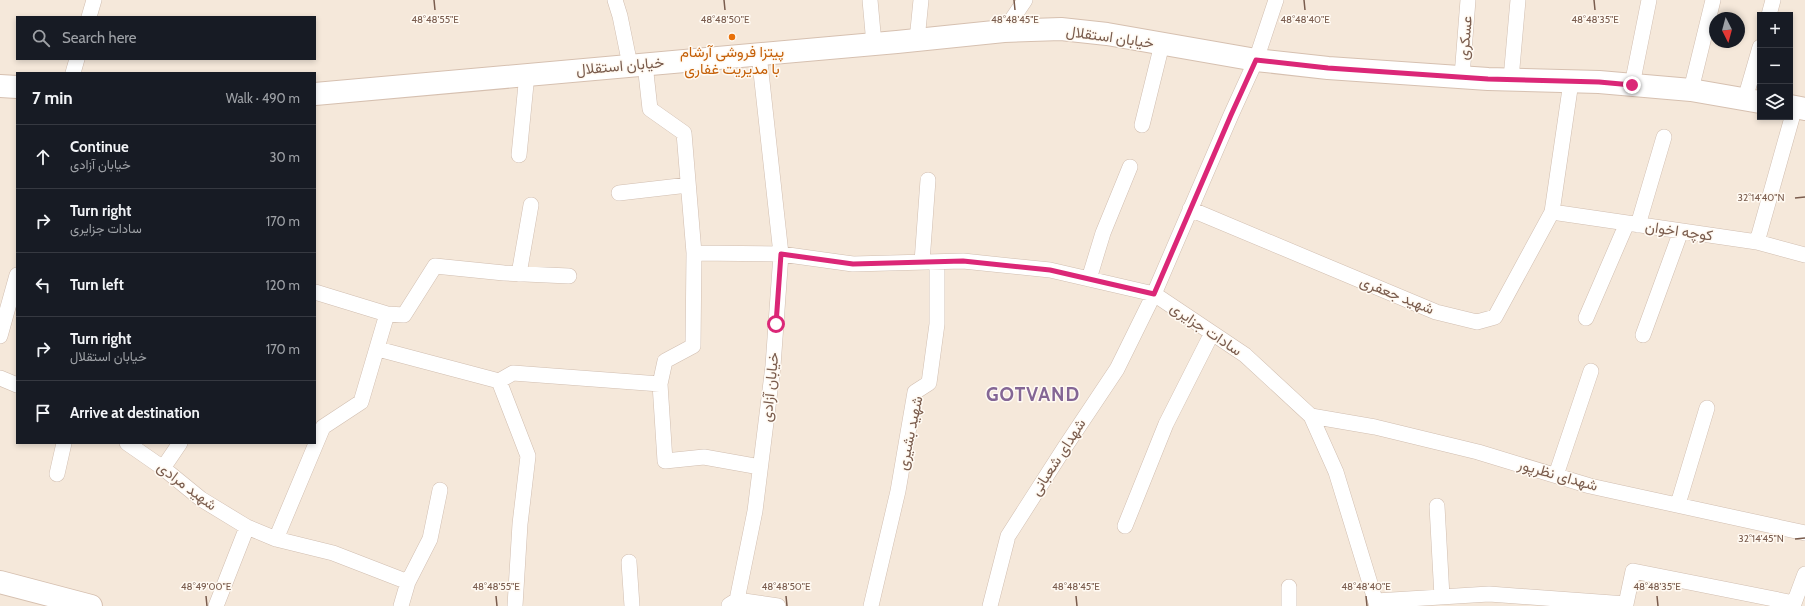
<!DOCTYPE html>
<html lang="en">
<head>
<meta charset="utf-8">
<style>
	:root { --surface:#171b24; --page:#20242c; --text:#f1f3f6; --muted:#9ea1a6; --line:#363941 }
	body { margin:0; font-family:Cabin,Vazirmatn,sans-serif; background:var(--page); color:var(--text) }
	.controls { position:absolute; right:12px; top:12px; display:grid; overflow:hidden; border-radius:0px; box-shadow:0 2px 6px #0003 }
	.controls button { width:36px; height:36px; display:grid; place-items:center; padding:0; border:0; border-bottom:1px solid var(--line); background:var(--surface); color:var(--text); font:20px sans-serif }
	.compass { position:absolute; left:1709px; top:12px; width:36px; height:36px; border-radius:50%; background:var(--surface); box-shadow:0 2px 6px #0003; rotate:174deg }
	.stop { position:absolute; width:12px; height:12px; margin:-9px; border:3px solid #db2777; border-radius:50%; background:#fff }
	.stop.end { background:#db2777; border-color:#fff; box-shadow:0 1px 4px #0008 }
	.list { margin:0; padding:0; list-style:none }
	h2 { display:flex; justify-content:space-between; align-items:center; height:52px; margin:0; padding:0 16px; font-size:17px }
	h2 small { font-size:13px; font-weight:400; color:var(--muted) }
	.list li { display:grid; grid-template-columns:26px 1fr auto; gap:12px; align-items:center; box-sizing:border-box; height:64px; padding:0 16px; border-top:1px solid var(--line) }
	.list b { display:block; font-size:15px; white-space:nowrap }
	.list p { margin:0; font-size:13px; white-space:nowrap; color:var(--muted) }
	.list em { font-size:13px; font-style:normal; color:var(--muted) }
	.icon { flex:none; width:22px; height:22px; fill:none; stroke:currentColor; stroke-width:2; stroke-linecap:round; stroke-linejoin:round }
	.map { position:relative; flex:none; width:1805px; height:606px; overflow:hidden }
	.search { position:absolute; background:var(--surface); box-shadow:0 2px 6px #0003; left:16px; top:16px; width:300px; height:44px; display:flex; align-items:center; gap:10px; box-sizing:border-box; padding:0 14px; border-radius:0px; color:var(--muted); font-size:15px }
	.panel { position:absolute; background:var(--surface); box-shadow:0 2px 6px #0003; left:16px; top:72px; width:300px; height:372px; border-radius:0px }
	.map>svg:first-child { display:block }
	.residential { fill:#f5e8da; fill-rule:evenodd }
	.lines { fill:none; stroke-linecap:round; stroke-linejoin:round }
	.street-casing { stroke:#d1beb0; stroke-width:16 }
	.secondary-casing { stroke:#d6c0b0; stroke-width:24 }
	.street { stroke:#fff; stroke-width:15 }
	.secondary { stroke:#fff; stroke-width:22 }
	.route { stroke:#db2777; stroke-width:5 }
	.ticks { fill:none; stroke:#7a5c4d; stroke-width:1.5 }
	.food-dot { fill:#e8710a; stroke:#fffaf3; stroke-width:1.5 }
	.labels { text-anchor:middle; stroke-width:3; stroke-linejoin:round; paint-order:stroke }
	.street-label { font-size:15px; fill:#7a5c4d; stroke:#fffaf3 }
	.food-label { font-size:15px; fill:#c56008; stroke:#fffaf3 }
	.district-label { font-size:19px; font-weight:bold; letter-spacing:1px; fill:#846695; stroke:#fffaf3 }
	.ticks-label { font-size:10px; text-anchor:middle; fill:#7a5c4d; stroke:#fffaf3; stroke-width:3; stroke-linejoin:round; paint-order:stroke }
</style>
</head>
<body>
<div class="map">
<svg width="1805" height="606" viewBox="0 0 1805 606">
	<rect width="100%" height="100%" fill="#fdf6ec"/>
	<path class="residential" d="M 0,0 L 1805,0 L 1805,606 L 0,606 ZM 1760,15 L 1790,15 L 1790,117 L 1760,117 ZM 17,17 L 315,17 L 315,59 L 17,59 ZM 1715,18 L 1739,18 L 1739,42 L 1715,42 ZM 17,73 L 315,73 L 315,443 L 17,443 Z"/>
	<g class="lines">
		<defs>
			<path id="street" d="M 615,0 L 620,16 L 630,65
				M 870,0 L 874,44
				M 1769,15 L 1773,0
				M 89,17 L 94,0
				M 1004,31 L 1025,0
				M 917,40 L 921,0
				M 645,64 L 650,109 L 684,133 L 694,253
				M 73,73 L 77,59
				M 1462,76 L 1468,0
				M 1511,79 L 1518,0
				M 1632,85 L 1649,0
				M 1691,90 L 1713,0
				M 1745,99 L 1760,47
				M 1142,125 L 1162,44
				M 519,155 L 527,74
				M 619,193 L 688,185
				M 1190,209 L 1436,312 L 1477,322 L 1495,317 L 1552,212 L 1571,82
				M 1552,212 L 1757,242 L 1805,255
				M 1638,225 L 1664,137
				M 1757,242 L 1795,107
				M 922,262 L 928,180
				M 519,274 L 531,205
				M 1089,279 L 1103,233 L 1130,167
				M 387,314 L 404,315 L 435,266 L 504,273 L 569,276
				M 1586,318 L 1627,223
				M 1643,335 L 1681,231
				M 0,336 L 17,275
				M 378,349 L 499,381 L 513,373 L 660,384
				M 0,378 L 17,385
				M 499,381 L 528,456 L 520,524 L 515,606
				M 1311,416 L 1375,427 L 1478,452 L 1590,486 L 1805,533
				M 127,443 L 163,468 L 201,499 L 247,527
				M 760,467 L 704,457 L 665,461 L 660,384 L 665,361 L 693,346 L 694,253 L 781,254 L 853,264 L 963,261 L 1050,270 L 1154,294 L 1245,355 L 1311,416 L 1336,472 L 1377,606
				M 163,468 L 180,443
				M 57,474 L 64,443
				M 1556,475 L 1591,371
				M 1678,504 L 1707,408
				M 1437,506 L 1442,597
				M 1125,526 L 1166,424 L 1212,333
				M 276,539 L 333,553 L 408,582 L 401,606
				M 629,562 L 632,606
				M 408,582 L 430,539 L 440,490
				M 1376,601 L 1489,594 L 1626,604 L 1633,571 L 1794,603
				M 729,605 L 737,600 L 778,606
				M 216,606 L 247,527 L 276,539 L 323,427 L 361,402 L 387,314 L 315,292
				M 734,606 L 737,600 L 755,511 L 773,366 L 781,254 L 759,54
				M 871,606 L 898,491 L 915,392 L 929,383 L 937,324 L 937,262
				M 990,606 L 1008,536 L 1065,447 L 1117,369 L 1154,294 L 1231,115 L 1256,60 L 1276,0
				M 1289,606 L 1289,587
				M 1793,606 L 1805,574"/>
			<path id="secondary" d="M 0,86 L 17,87
				M 315,94 L 897,42 L 1004,31 L 1061,29 L 1107,34 L 1256,60 L 1328,68 L 1488,79 L 1599,82 L 1691,90 L 1760,102
				M 1790,106 L 1805,109
				M 0,582 L 91,606"/>
		</defs>
		<use href="#street" class="street-casing"/>
		<use href="#secondary" class="secondary-casing"/>
		<use href="#street" class="street"/>
		<use href="#secondary" class="secondary"/>
	</g>
	<g class="lines">
		<path class="route" d="M 776,324 L 781,254 L 853,264 L 963,261 L 1050,270 L 1154,294 L 1231,115 L 1256,60 L 1328,68 L 1488,79 L 1599,82 L 1632,85"/>
	</g>
	<path class="ticks" d="M 434,0 L 435,10M 724,0 L 725,10M 1014,0 L 1015,10M 1304,0 L 1305,10M 1594,0 L 1595,10M 1795,198 L 1805,197M 1795,539 L 1805,538M 206,596 L 207,606M 496,596 L 497,606M 786,596 L 787,606M 1076,596 L 1077,606M 1366,596 L 1367,606M 1657,596 L 1658,606"/>
	<circle class="food-dot" cx="732" cy="37" r="4"/>
	<g class="labels">
		<g class="street-label">
			<text transform="translate(1110 37) rotate(8)" y="5">خیابان استقلال</text>
			<text transform="translate(1465 38) rotate(-85)" y="5">عسکری</text>
			<text transform="translate(620 66) rotate(-5)" y="5">خیابان استقلال</text>
			<text transform="translate(1679 231) rotate(8)" y="5">کوچه اخوان</text>
			<text transform="translate(1397 295) rotate(22)" y="5">شهید جعفری</text>
			<text transform="translate(1206 329) rotate(34)" y="5">سادات جزایری</text>
			<text transform="translate(770 387) rotate(-84)" y="5">خیابان آزادی</text>
			<text transform="translate(910 433) rotate(-78)" y="5">شهید بشیری</text>
			<text transform="translate(1058 457) rotate(-57)" y="5">شهدای شعبانی</text>
			<text transform="translate(1558 475) rotate(16)" y="5">شهدای نظرپور</text>
			<text transform="translate(187 486) rotate(37)" y="5">شهید مرادی</text>
		</g>
		<g class="food-label">
			<text x="732" y="57">پیتزا فروشی آرشام<tspan x="732" dy="17">با مدیریت غفاری</tspan></text>
		</g>
		<g class="district-label">
			<text x="1033" y="401">GOTVAND</text>
		</g>
	</g>
	<g class="ticks-label">
		<text x="435" y="23">48°48'55"E</text>
		<text x="725" y="23">48°48'50"E</text>
		<text x="1015" y="23">48°48'45"E</text>
		<text x="1305" y="23">48°48'40"E</text>
		<text x="1595" y="23">48°48'35"E</text>
		<text x="1761" y="201">32°14'40"N</text>
		<text x="1761" y="542">32°14'45"N</text>
		<text x="206" y="590">48°49'00"E</text>
		<text x="496" y="590">48°48'55"E</text>
		<text x="786" y="590">48°48'50"E</text>
		<text x="1076" y="590">48°48'45"E</text>
		<text x="1366" y="590">48°48'40"E</text>
		<text x="1657" y="590">48°48'35"E</text>
	</g>
</svg>
<div class="controls">
<button>+</button>
<button>−</button>
<button><svg class="icon" aria-label="layers" viewBox="0 0 24 24"><path d="M12 4l9 5-9 5-9-5zM3 14l9 5 9-5"/></svg></button>
</div>
<svg class="compass" viewBox="-18 -18 36 36"><path d="M0-13l5 13h-10z" fill="#e53935"/><path d="M0 13l5-13h-10z" fill="#9ea1a6"/></svg>
<div class="stop" style="left:776px;top:324px"></div>
<div class="stop end" style="left:1632px;top:85px"></div>
<div class="search"><svg class="icon" aria-label="search" viewBox="0 0 24 24"><circle cx="10" cy="10" r="6"/><path d="M15 15l6 6"/></svg>Search here</div>
<section class="panel">
<h2>7 min<small>Walk · 490 m</small></h2>
<ul class="list">
<li><svg class="icon" aria-label="ahead" viewBox="0 0 24 24"><path d="M12 20V5M6 11l6-6 6 6"/></svg><div><b>Continue</b><p>خیابان آزادی</p></div><em>30 m</em></li>
<li><svg class="icon" aria-label="right" viewBox="0 0 24 24"><path d="M7 20v-9h11M14 6l5 5-5 5"/></svg><div><b>Turn right</b><p>سادات جزایری</p></div><em>170 m</em></li>
<li><svg class="icon" aria-label="left" viewBox="0 0 24 24"><path d="M17 20v-9H6M10 6l-5 5 5 5"/></svg><div><b>Turn left</b></div><em>120 m</em></li>
<li><svg class="icon" aria-label="right" viewBox="0 0 24 24"><path d="M7 20v-9h11M14 6l5 5-5 5"/></svg><div><b>Turn right</b><p>خیابان استقلال</p></div><em>170 m</em></li>
<li><svg class="icon" aria-label="arrive" viewBox="0 0 24 24"><path d="M6 21V4h12l-3 4 3 4H6"/></svg><div><b>Arrive at destination</b></div></li>
</ul>
</section>
</div>
</body>
</html>
